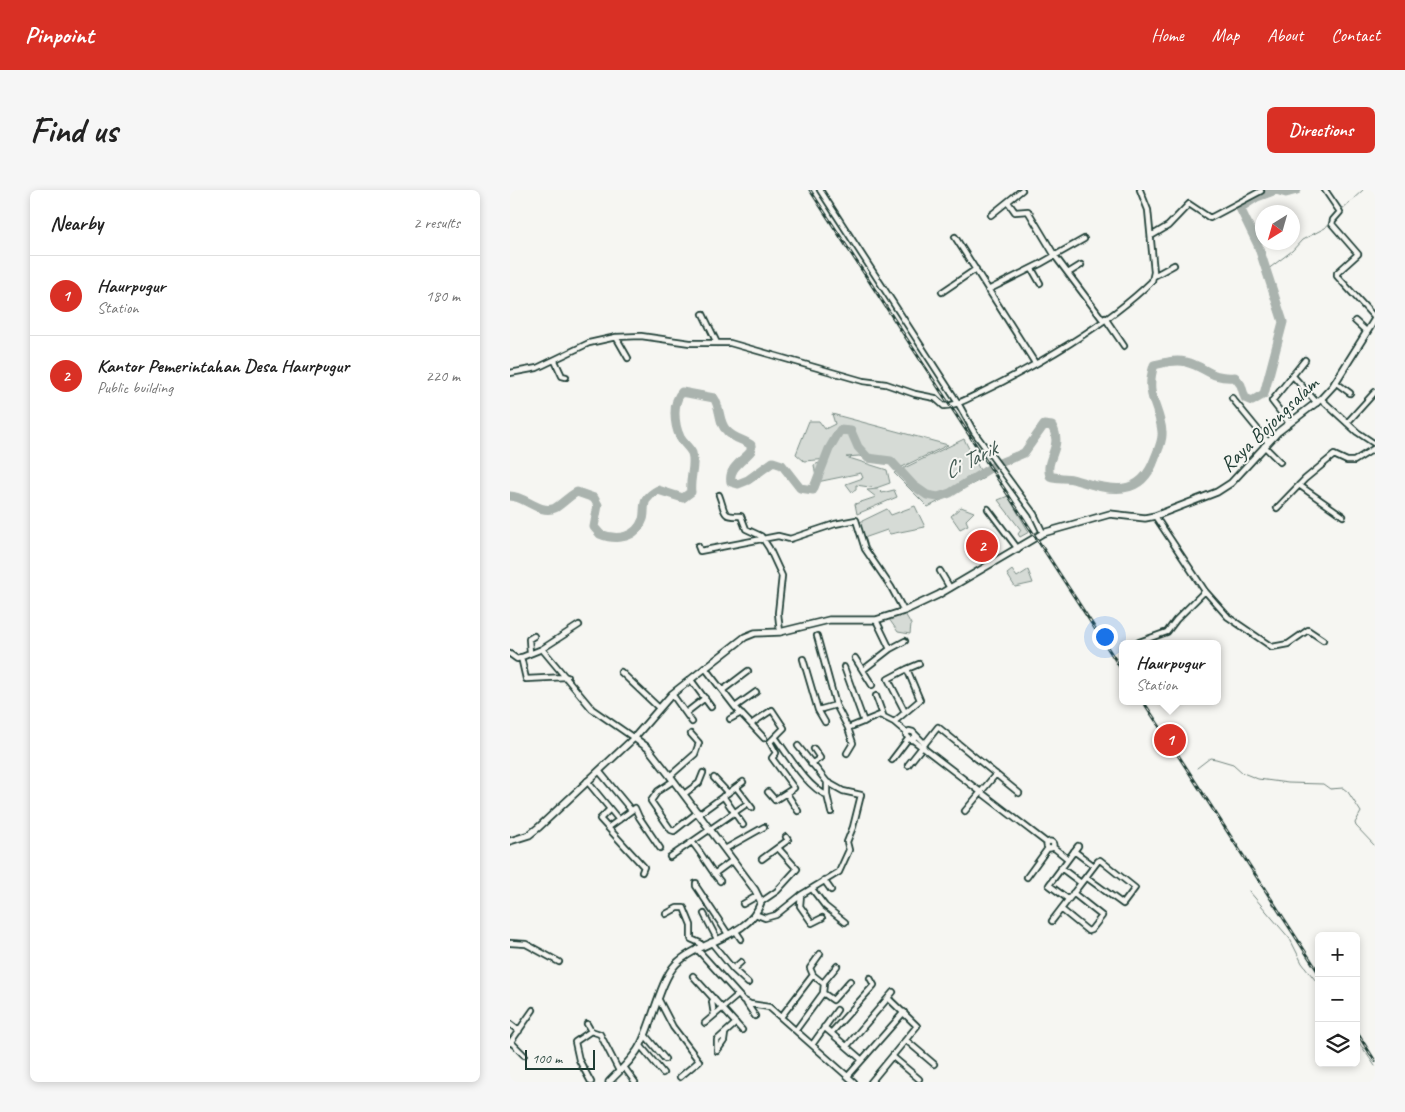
<!DOCTYPE html>
<html lang="en">
<head>
<meta charset="utf-8">
<style>
	:root { --surface:#fff; --page:#f6f6f6; --text:#222; --muted:#767676; --line:#e0e0e0; --accent:#d93025 }
	body { margin:0; font-family:Caveat,sans-serif; background:var(--page); color:var(--text) }
	.controls { position:absolute; right:15px; bottom:15px; display:grid; overflow:hidden; border-radius:8px; box-shadow:0 2px 8px #0003 }
	.controls button { width:45px; height:45px; display:grid; place-items:center; padding:0; border:0; border-bottom:1px solid var(--line); background:var(--surface); color:var(--text); font:25px sans-serif }
	.compass { position:absolute; left:745px; top:15px; width:45px; height:45px; border-radius:50%; background:var(--surface); box-shadow:0 2px 8px #0003; rotate:217deg }
	.scale { position:absolute; left:15px; bottom:12px; width:70px; box-sizing:border-box; padding-left:5px; border:2px solid #1f3d34; border-top:0; font-size:14px; line-height:18px; white-space:nowrap; color:#1f3d34; -webkit-text-stroke:4px #f6f6f2; paint-order:stroke }
	.you { position:absolute; left:594px; top:446px; width:18px; height:18px; margin:-12px; border:4px solid #fff; border-radius:50%; background:#1a73e8; box-shadow:0 0 0 8px #1a73e833 }
	.badge { display:grid; place-items:center; width:32px; height:32px; border-radius:50%; background:var(--accent); color:#fff; font-size:16px; font-weight:700 }
	.pin { position:absolute; translate:-50% -50%; border:2px solid #fff; box-shadow:0 1px 5px #0006 }
	.popup { position:absolute; left:609px; top:450px; width:102px; height:65px; box-sizing:border-box; display:grid; place-content:center; border-radius:8px; background:var(--surface); filter:drop-shadow(0 1px 4px #0005); font-size:16px; white-space:nowrap; color:var(--muted) }
	.popup b { font-size:19px; color:var(--text) }
	.popup::after { content:''; position:absolute; left:50%; top:100%; margin-left:-10px; border:10px solid transparent; border-top-color:var(--surface) }
	.list { margin:0; padding:0; list-style:none }
	h2 { display:flex; justify-content:space-between; align-items:center; height:65px; margin:0; padding:0 20px; font-size:21px }
	h2 small { font-size:16px; font-weight:400; color:var(--muted) }
	.list li { display:grid; grid-template-columns:32px 1fr auto; gap:15px; align-items:center; box-sizing:border-box; height:80px; padding:0 20px; border-top:1px solid var(--line) }
	.list b { display:block; font-size:19px; white-space:nowrap }
	.list p { margin:0; font-size:16px; white-space:nowrap; color:var(--muted) }
	.list em { font-size:16px; font-style:normal; color:var(--muted) }
	.icon { flex:none; width:28px; height:28px; fill:none; stroke:currentColor; stroke-width:2; stroke-linecap:round; stroke-linejoin:round }
	.map { position:relative; flex:none; width:865px; height:892px; overflow:hidden; border-radius:8px }
	header { display:flex; align-items:center; gap:30px; box-sizing:border-box; height:70px; padding:0 25px; background:var(--accent); color:#fff }
	header strong { font-size:24px }
	nav { display:flex; gap:28px; margin-inline-start:auto; font-size:18px }
	.intro { display:flex; align-items:center; justify-content:space-between; box-sizing:border-box; height:120px; padding:0 30px }
	h1 { margin:0; font-size:35px }
	.button { padding:12px 22px; border-radius:8px; background:var(--accent); color:#fff; font-size:18px; font-weight:700 }
	main { display:flex; gap:30px; padding:0 30px }
	aside { flex:1; background:var(--surface); border-radius:8px; box-shadow:0 2px 8px #0003 }
	.map>svg:first-child { display:block }
	.green { fill:#d6dbd6; stroke:#7a8c85 }
	.lines { fill:none; stroke-linecap:round; stroke-linejoin:round }
	.stream { stroke:#72847d; stroke-width:1 }
	.river { stroke:#aab3ae; stroke-width:9 }
	.street-casing { stroke:#1f3d34; stroke-width:8 }
	.secondary-casing { stroke:#1f3d34; stroke-width:9 }
	.street { stroke:#f6f6f2; stroke-width:4.5 }
	.secondary { stroke:#f6f6f2; stroke-width:5.5 }
	.rail-casing { stroke:#1f3d34; stroke-width:3 }
	.rail { stroke:#f6f6f2; stroke-width:1; stroke-dasharray:4; stroke-linecap:butt }
	.labels { text-anchor:middle; stroke-width:4; stroke-linejoin:round; paint-order:stroke }
	.street-label { font-size:21px; fill:#1f3d34; stroke:#f6f6f2 }
	.water-label { font-size:22px; font-style:italic; fill:#425a52; stroke:#f6f6f2 }
</style>
</head>
<body>
<header>
<strong>Pinpoint</strong>
<nav><a>Home</a><a>Map</a><a>About</a><a>Contact</a></nav>
</header>
<div class="intro"><h1>Find us</h1><a class="button">Directions</a></div>
<main>
<aside>
<h2>Nearby<small>2 results</small></h2>
<ul class="list">
<li><span class="badge">1</span><div><b>Haurpugur</b><p>Station</p></div><em>180 m</em></li>
<li><span class="badge">2</span><div><b>Kantor Pemerintahan Desa Haurpugur</b><p>Public building</p></div><em>220 m</em></li>
</ul>
</aside>
<div class="map">
<svg width="865" height="892" viewBox="0 0 865 892">
	<rect width="100%" height="100%" fill="#f6f6f2"/>
	<filter id="ink" filterUnits="userSpaceOnUse"><feTurbulence type="fractalNoise" baseFrequency=".02" numOctaves="2"/><feDisplacementMap in="SourceGraphic" scale="10" xChannelSelector="R" yChannelSelector="G"/><feConvolveMatrix kernelMatrix="1 2 1 2 8 2 1 2 1" color-interpolation-filters="sRGB"/></filter>
	<g filter="url(#ink)">
		<path class="green" d="M 322,224 L 438,255 L 392,277 L 349,266 L 336,267 L 377,280 L 380,293 L 366,298 L 346,295 L 346,300 L 342,302 L 336,294 L 353,288 L 351,283 L 307,292 L 304,275 L 319,269 L 294,271 L 286,264 L 299,231 L 309,231 L 315,239 L 325,234 Z
			M 454,249 L 474,288 L 418,317 L 384,283 Z
			M 368,299 L 372,303 L 384,300 L 387,307 L 347,324 L 345,314 L 366,307 L 357,300 Z
			M 498,306 L 519,342 L 510,347 L 508,344 L 511,340 L 488,310 Z
			M 405,316 L 415,337 L 380,344 L 377,340 L 354,348 L 350,332 L 377,319 L 381,325 Z
			M 451,317 L 464,322 L 456,330 L 458,335 L 450,339 L 441,326 Z
			M 502,380 L 507,387 L 518,380 L 523,393 L 505,397 L 497,384 Z
			M 394,422 L 401,434 L 400,444 L 388,442 L 379,429 Z"/>
		<g class="lines">
			<path class="stream" d="M 830,21 L 853,0
				M 757,80 L 782,61 L 792,50 L 815,38 L 821,31
				M 687,578 L 700,568 L 706,569 L 723,574 L 733,583 L 748,589 L 778,593 L 813,594 L 820,599 L 833,598 L 838,602 L 851,622 L 845,633 L 846,636 L 865,656
				M 739,701 L 780,749 L 792,773 L 809,795
				M 846,848 L 865,876"/>
			<path class="river" d="M 0,306 C 15,306 30,325 45,318 C 51,315 59,306 67,302 L 84,308 L 88,315 L 84,337 L 90,344 C 107,351 126,348 133,329 C 135,323 133,315 136,310 C 139,306 144,302 148,300 L 173,308 L 181,302 C 179,289 186,275 182,263 C 179,257 173,253 170,247 C 164,234 162,212 172,202 L 204,208 C 211,218 208,233 217,241 C 223,248 234,250 241,255 L 241,261 C 233,271 218,278 221,292 L 228,294 L 238,290 L 263,272 L 272,275 L 290,298 L 303,300 L 319,259 L 330,240 L 341,241 L 348,257 L 358,268 L 381,271 L 404,296 L 417,305 L 428,307 L 440,303 L 485,275 L 514,263 L 534,235 L 542,236 C 554,257 534,269 540,286 C 547,289 555,287 562,289 C 597,299 630,311 645,268 C 648,260 653,251 652,242 C 650,216 634,207 644,175 C 654,173 665,169 676,172 C 697,177 699,189 725,187 L 731,195 L 735,208 L 742,211 L 754,204 L 773,132 L 748,55 L 730,18 L 747,7 L 766,0 L 776,3 L 787,0"/>
			<defs>
				<path id="street" d="M 310,0 L 448,213 L 464,242 L 524,324 L 533,343
					M 815,0 L 830,22 L 823,30 L 822,34 L 848,64 L 827,83 L 827,86 L 865,128
					M 498,12 L 505,22 L 518,21 L 545,66 L 593,130
					M 481,25 L 512,0
					M 641,46 L 658,36 L 679,14 L 700,28 L 751,1
					M 445,47 L 525,173
					M 522,79 L 530,93
					M 558,83 L 571,75
					M 644,86 L 664,75
					M 478,100 L 530,74 L 574,49
					M 432,102 L 466,79
					M 193,124 L 207,153
					M 595,128 L 614,156
					M 845,131 L 856,141
					M 106,147 L 118,168
					M 45,171 L 52,186 L 56,187
					M 0,183 L 27,178 L 79,153 L 106,147 L 131,146 L 180,153 L 220,153 L 353,191 L 376,194 L 405,204 L 425,208 L 434,216 C 447,216 458,208 470,203 C 526,176 597,135 642,91 L 644,82 L 638,20 L 630,0
					M 782,185 L 807,213
					M 825,192 L 840,203
					M 722,208 L 758,252
					M 811,209 L 847,242 L 865,254
					M 779,233 L 762,211 L 795,170
					M 837,233 L 865,202
					M 754,256 L 770,272
					M 789,295 L 833,326
					M 209,305 C 216,323 211,327 231,326 L 236,339 L 251,346 L 259,358 L 272,386 L 268,423 L 270,442
					M 767,318 L 795,289 L 824,265 L 837,271 L 844,271 L 865,258
					M 478,319 L 508,359
					M 645,326 L 695,401 L 718,427 L 762,457 L 778,454 L 798,440 L 813,450
					M 188,356 L 190,361 L 268,346 L 280,349 L 325,334 L 346,330 L 355,359 L 381,397 L 394,421
					M 430,381 L 440,398
					M 307,446 L 326,515 L 338,538 L 370,525 L 384,532 L 410,510 L 397,479 L 378,489 L 395,522
					M 629,452 L 657,442 L 666,430 L 695,401
					M 32,459 L 69,435
					M 380,459 L 395,451
					M 20,463 L 19,449 L 24,446
					M 0,464 L 7,469 L 32,459 L 82,519 L 121,546
					M 11,467 L 16,489 L 57,487
					M 345,468 L 362,495
					M 293,469 L 308,520
					M 334,477 L 354,532
					M 195,478 L 225,517 L 254,548
					M 397,479 L 409,474
					M 353,480 L 380,459 L 366,430
					M 111,482 L 149,518
					M 181,490 L 201,517
					M 213,500 L 238,481
					M 162,504 L 182,532
					M 366,506 L 373,525
					M 225,517 L 246,502
					M 177,522 L 195,508
					M 220,529 L 231,523
					M 315,532 L 308,520 L 326,515
					M 384,532 L 397,543
					M 241,534 L 262,520 L 274,538 L 260,552 L 266,563 L 262,568 L 284,598 L 265,610 L 258,602
					M 406,546 L 401,550 L 396,545 L 399,541 L 403,542 L 415,554
					M 265,547 C 277,563 298,599 317,605
					M 403,550 L 537,653
					M 337,563 L 343,553 L 338,538
					M 382,570 L 398,549
					M 301,574 L 310,568 L 304,559
					M 398,575 L 428,537 L 509,603
					M 89,581 L 121,620
					M 160,586 L 185,564 L 189,553 L 181,544
					M 204,588 L 218,603
					M 77,591 L 109,630
					M 163,591 L 148,601 L 141,611 L 161,640 L 164,641 L 188,622
					M 317,592 L 317,605 L 321,622
					M 226,597 L 242,618
					M 174,604 L 189,593 L 193,583
					M 277,604 L 288,621
					M 213,606 L 233,635
					M 99,620 L 90,629 L 134,677 L 132,682
					M 455,621 L 486,584
					M 189,624 L 233,592
					M 99,637 L 125,618 L 129,627 L 150,658
					M536.5 655a3.5 3.5 0 1 1 7 0a3.5 3.5 0 1 1-7 0Z
					M 182,652 C 193,665 199,678 210,691
					M 543,657 L 558,669
					M 215,659 L 254,637
					M 564,661 L 584,676
					M 160,667 L 238,613
					M 252,669 L 278,650 L 276,647
					M 551,678 L 571,693
					M 204,684 L 223,670
					M 517,687 L 538,658
					M 314,690 L 321,700
					M 186,693 L 186,696 L 218,744
					M 302,699 L 315,716 L 335,732
					M 291,705 L 290,716 L 302,733 L 312,728
					M 558,709 L 539,695 L 568,656
					M 251,712 L 267,701 L 287,679 L 268,658
					M 233,714 L 247,706
					M 551,719 L 578,741 L 581,740 L 592,726 L 563,703
					M 156,724 L 167,718 L 174,718 L 181,735 L 181,749 L 190,753 L 192,756
					M 194,724 L 207,749
					M 245,724 L 255,728 L 266,725 L 291,705 L 329,682 L 339,660 L 337,652 L 343,637 L 351,605 L 333,601 L 317,592 L 288,556
					M 542,731 C 557,711 573,691 588,671 L 590,670 L 625,698 L 613,714 L 576,687
					M 225,740 L 231,749
					M 201,752 L 223,779 L 238,793
					M 0,753 L 16,754 L 49,772
					M 187,759 L 233,810 L 240,814 L 259,817 L 344,892
					M 223,779 L 231,772
					M 303,785 L 314,794 L 313,803 L 323,810 L 340,791
					M 183,786 L 232,840
					M 313,793 L 327,776
					M 204,808 L 202,812 L 204,825
					M 149,810 L 163,837 L 189,871 L 170,887
					M 237,814 L 245,826
					M 271,827 L 303,785 L 300,778 L 310,764
					M 195,833 L 228,805
					M 0,834 L 9,841
					M 77,834 L 81,841
					M 314,837 L 352,870
					M 286,840 L 313,803
					M 321,843 L 364,795 L 360,788
					M 215,844 L 214,851 L 207,861 L 207,850 L 226,833
					M 135,845 L 155,869
					M 397,851 L 424,874
					M 1,852 L 14,865
					M 0,853 L 23,820
					M 130,855 L 153,883
					M 302,855 L 327,820
					M 337,856 L 383,802
					M 383,867 L 409,889
					M 114,877 L 125,892
					M 338,886 L 394,822
					M 81,892 L 69,870 L 65,852 L 81,841 L 90,844 L 109,881
					M 361,892 L 407,836 L 379,809"/>
				<path id="secondary" d="M 0,651 L 19,645 L 29,637 L 124,548 L 162,504 L 235,447 L 245,443 L 270,442 L 319,430 L 366,430 L 394,421 L 428,405 L 533,343 L 600,324 L 635,328 L 645,326 L 707,302 L 721,293 L 768,242 L 811,209 L 823,196 L 865,129
					M 99,892 C 110,880 123,870 131,854 C 142,833 151,789 166,774 C 190,750 239,748 251,712 L 245,700 L 160,586 L 138,558 L 123,547"/>
			</defs>
			<use href="#street" class="street-casing"/>
			<use href="#secondary" class="secondary-casing"/>
			<use href="#street" class="street"/>
			<use href="#secondary" class="secondary"/>
			<defs>
				<path id="rail" d="M 300,0 L 612,480
					M 633,511 L 809,783
					M 846,841 L 865,871"/>
			</defs>
			<use href="#rail" class="rail-casing"/>
			<use href="#rail" class="rail"/>
		</g>
	</g>
	<g class="labels">
		<g class="street-label">
			<text transform="translate(759 234) rotate(-44)" y="7">Raya Bojongsalam</text>
		</g>
		<g class="water-label">
			<text transform="translate(460 269) rotate(-27)" y="8">Ci Tarik</text>
		</g>
	</g>
</svg>
<div class="controls">
<button>+</button>
<button>−</button>
<button><svg class="icon" aria-label="layers" viewBox="0 0 24 24"><path d="M12 4l9 5-9 5-9-5zM3 14l9 5 9-5"/></svg></button>
</div>
<svg class="compass" viewBox="-18 -18 36 36"><path d="M0-13l5 13h-10z" fill="#e53935"/><path d="M0 13l5-13h-10z" fill="#767676"/></svg>
<div class="scale">100 m</div>
<div class="you"></div>
<div class="pin badge" style="left:660px;top:550px">1</div>
<div class="popup"><b>Haurpugur</b>Station</div>
<div class="pin badge" style="left:472px;top:356px">2</div>
</div>
</main>
</body>
</html>
